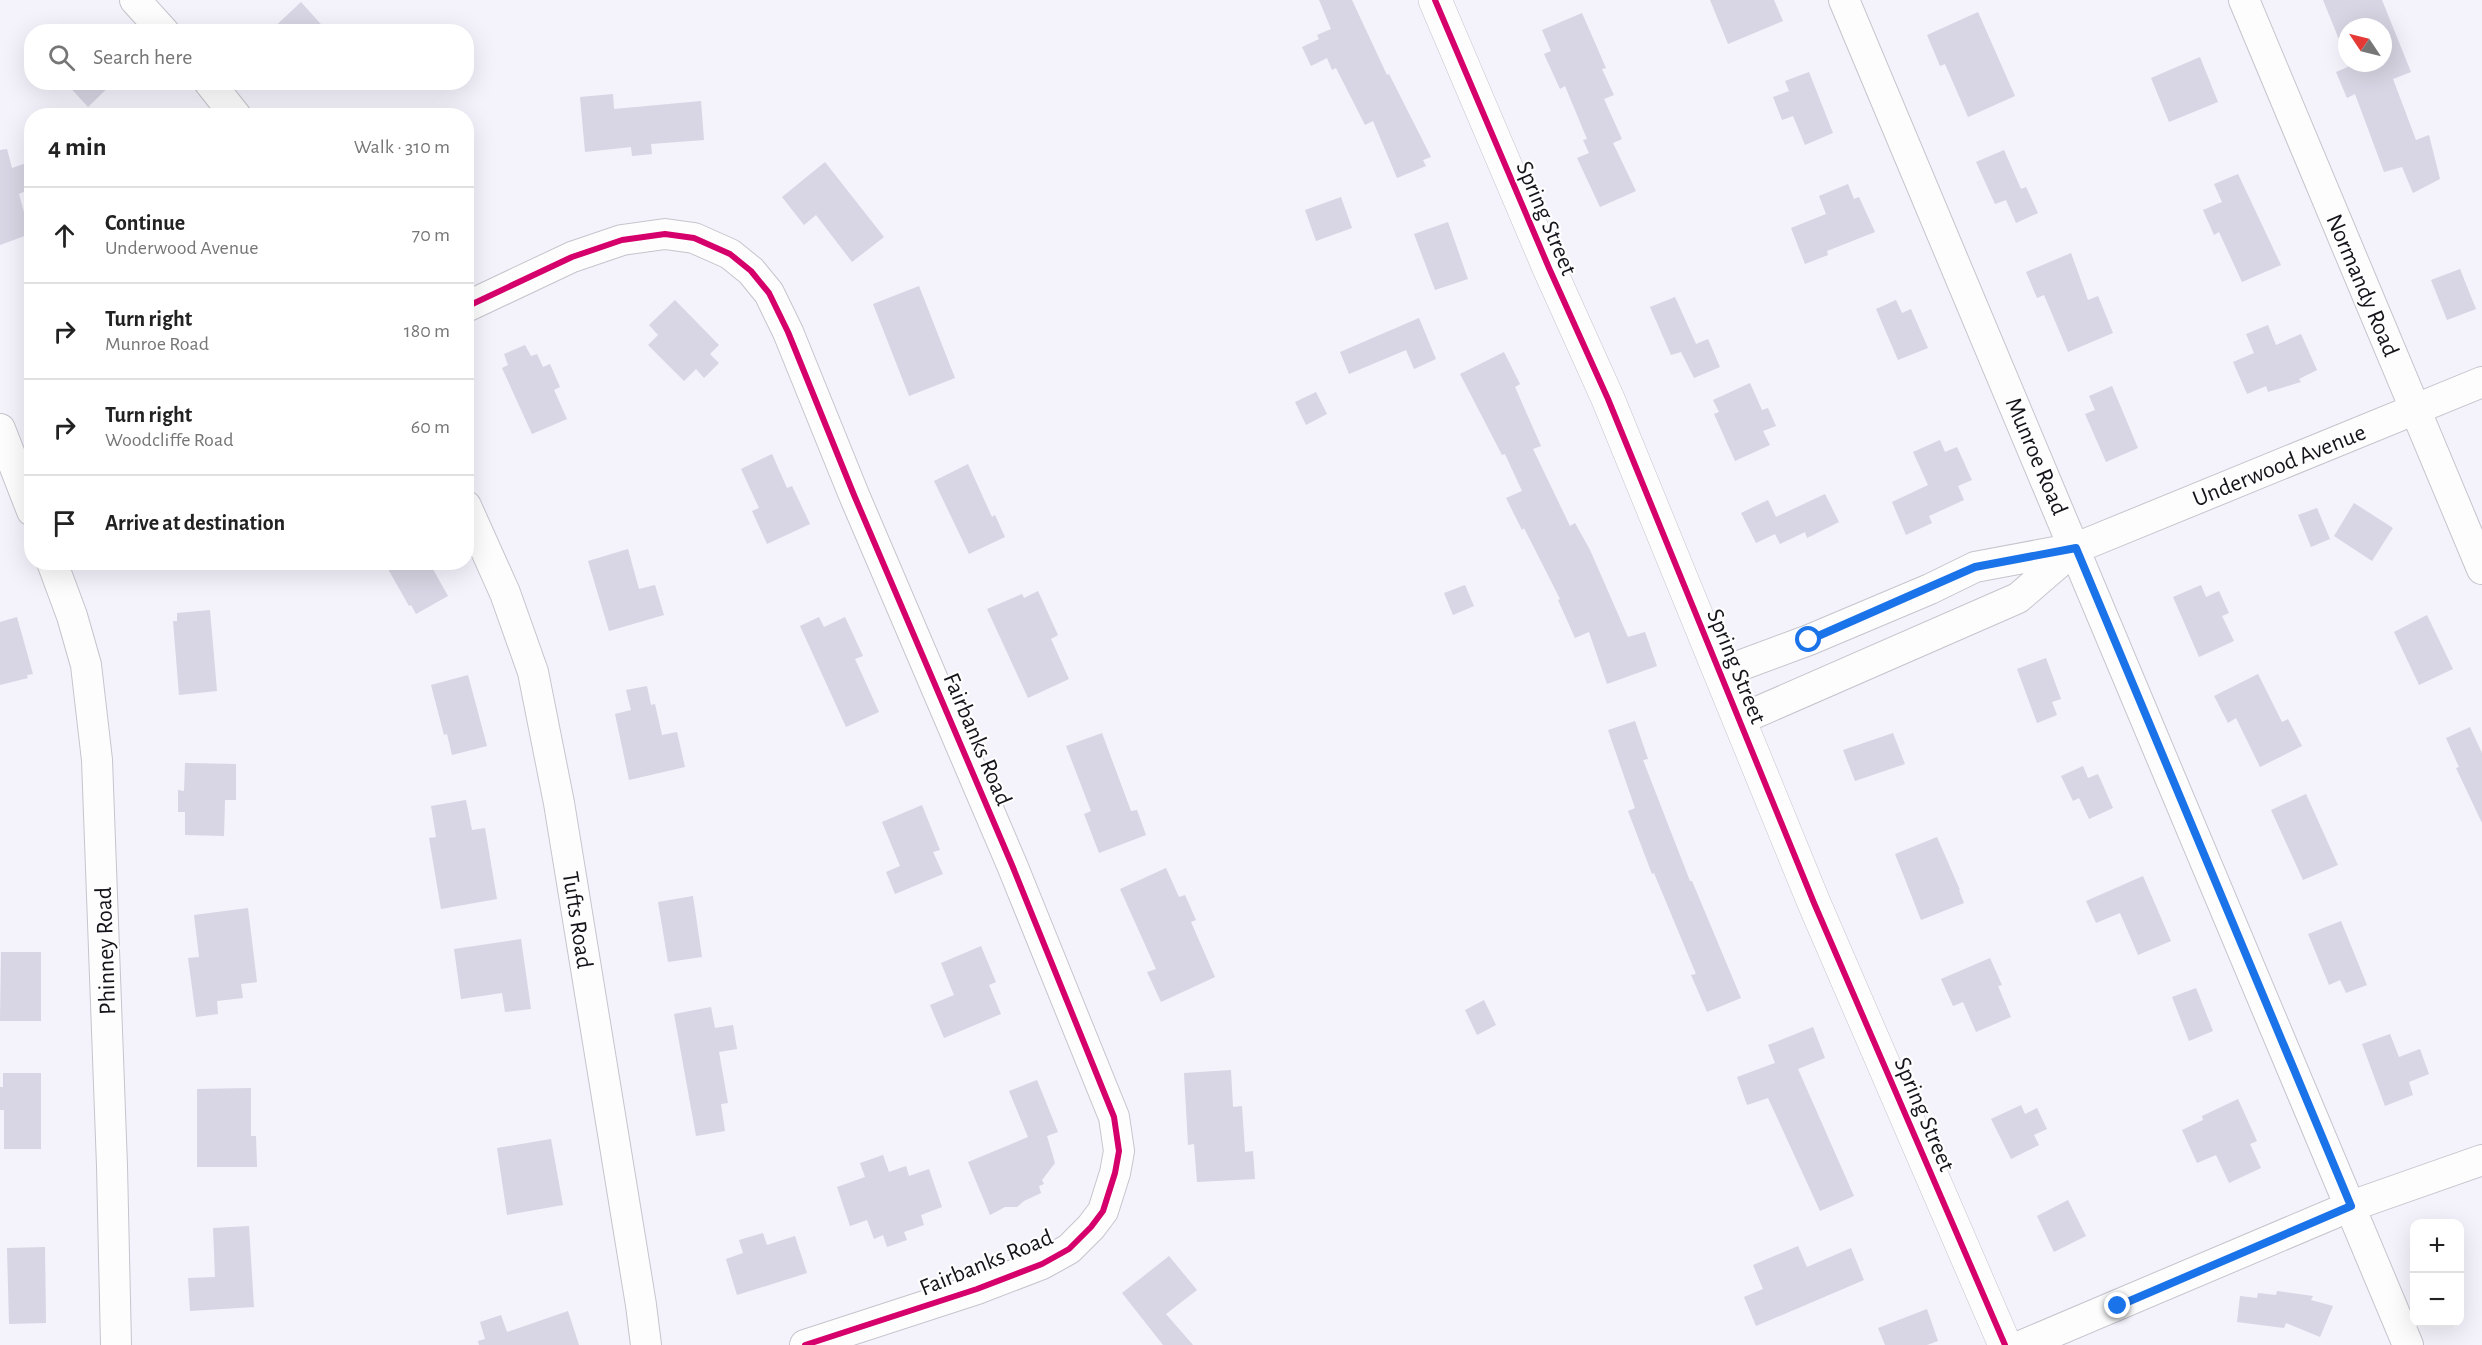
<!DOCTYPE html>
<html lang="en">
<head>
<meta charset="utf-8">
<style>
	:root { --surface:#fff; --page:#f6f6f6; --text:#222; --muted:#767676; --line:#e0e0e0 }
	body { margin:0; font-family:"Alegreya Sans",sans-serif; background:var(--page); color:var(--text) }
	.controls { position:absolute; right:18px; bottom:18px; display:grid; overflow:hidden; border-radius:12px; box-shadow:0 6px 24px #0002 }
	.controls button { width:54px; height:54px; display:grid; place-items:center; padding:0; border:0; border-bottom:2px solid var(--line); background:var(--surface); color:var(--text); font:30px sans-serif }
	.compass { position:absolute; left:2338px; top:18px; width:54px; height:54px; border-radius:50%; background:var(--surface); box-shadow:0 6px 24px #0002; rotate:305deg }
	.stop { position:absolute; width:18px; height:18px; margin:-14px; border:4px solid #1a73e8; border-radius:50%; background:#fff }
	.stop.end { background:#1a73e8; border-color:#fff; box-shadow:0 2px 6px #0008 }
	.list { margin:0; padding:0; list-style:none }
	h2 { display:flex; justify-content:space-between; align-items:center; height:78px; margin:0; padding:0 24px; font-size:26px }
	h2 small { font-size:20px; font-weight:400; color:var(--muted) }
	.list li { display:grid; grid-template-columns:39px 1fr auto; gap:18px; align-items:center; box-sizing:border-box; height:96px; padding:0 24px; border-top:2px solid var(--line) }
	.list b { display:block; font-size:22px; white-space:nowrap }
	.list p { margin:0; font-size:20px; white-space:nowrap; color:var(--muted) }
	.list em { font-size:20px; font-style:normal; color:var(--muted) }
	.icon { flex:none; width:33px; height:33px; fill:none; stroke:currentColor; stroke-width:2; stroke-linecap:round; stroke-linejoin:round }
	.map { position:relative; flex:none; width:2482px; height:1345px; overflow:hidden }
	.search { position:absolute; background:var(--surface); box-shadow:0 6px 24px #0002; left:24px; top:24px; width:450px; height:66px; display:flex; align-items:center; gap:15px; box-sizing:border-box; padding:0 21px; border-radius:24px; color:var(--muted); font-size:22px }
	.panel { position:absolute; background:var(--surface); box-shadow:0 6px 24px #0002; left:24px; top:108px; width:450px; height:462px; border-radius:24px }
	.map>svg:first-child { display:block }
	.building { fill:#d8d5e4 }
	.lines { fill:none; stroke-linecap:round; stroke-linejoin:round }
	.minor-casing { stroke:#c6c4cc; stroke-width:32 }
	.secondary-casing { stroke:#c6c4cc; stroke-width:34 }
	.minor { stroke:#fdfdfe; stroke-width:30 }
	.secondary { stroke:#fdfdfe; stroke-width:33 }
	.cycleway-casing { stroke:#fefefe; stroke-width:10 }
	.cycleway { stroke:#d6006c; stroke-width:6 }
	.route { stroke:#1a73e8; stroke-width:8 }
	.labels { text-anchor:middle; stroke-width:4.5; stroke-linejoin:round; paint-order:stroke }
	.street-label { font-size:24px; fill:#16141b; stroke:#fefefe }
</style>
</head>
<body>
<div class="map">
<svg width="2482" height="1345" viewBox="0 0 2482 1345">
	<rect width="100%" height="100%" fill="#f4f2fb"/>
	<path class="building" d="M 1319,0 L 1352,0 L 1387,75 L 1389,74 L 1431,157 L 1423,160 L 1426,166 L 1397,178 L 1373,121 L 1365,125 L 1336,68 L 1332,70 L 1327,58 L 1311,66 L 1302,47 L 1319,39 L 1317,35 L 1331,29 Z
		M 1710,0 L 1774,0 L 1783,21 L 1728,44 Z
		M 2323,0 L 2382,0 L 2411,72 L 2393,79 L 2416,140 L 2429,135 L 2440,179 L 2413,193 L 2402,167 L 2384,172 L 2355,94 L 2347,98 L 2336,72 L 2350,66 L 2349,63 L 2383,63 L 2383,27 L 2347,27 L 2347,59 Z
		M 301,2 L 328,32 L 269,32 Z
		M 1978,12 L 2015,96 L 1968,117 L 1945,64 L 1940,66 L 1927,35 Z
		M 1582,13 L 1606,68 L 1602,69 L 1614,95 L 1604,99 L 1622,139 L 1613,143 L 1636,191 L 1600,207 L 1577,158 L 1589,153 L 1583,140 L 1587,139 L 1565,86 L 1560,89 L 1544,54 L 1551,51 L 1542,30 Z
		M 2200,57 L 2218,102 L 2169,122 L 2151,78 Z
		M 1809,72 L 1833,133 L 1805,145 L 1793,116 L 1782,120 L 1773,97 L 1789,91 L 1785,81 Z
		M 65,82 L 114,82 L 88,107 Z
		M 613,94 L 614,109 L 701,101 L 704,140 L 651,144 L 652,154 L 632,156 L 631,147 L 585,152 L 580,97 Z
		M 7,149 L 12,168 L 32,161 L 32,188 L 19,194 L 30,234 L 0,245 L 0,150 Z
		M 2004,150 L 2021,189 L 2026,187 L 2038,213 L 2016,223 L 2006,200 L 1995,204 L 1976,162 Z
		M 825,162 L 884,237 L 852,262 L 816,215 L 804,225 L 782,197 Z
		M 2238,174 L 2281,265 L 2242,282 L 2219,232 L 2214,235 L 2203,210 L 2222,202 L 2214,184 Z
		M 1848,184 L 1854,199 L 1859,197 L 1875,232 L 1827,251 L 1828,255 L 1805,264 L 1791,228 L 1826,214 L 1819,196 Z
		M 1341,197 L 1352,228 L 1316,241 L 1305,210 Z
		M 1448,222 L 1468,279 L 1435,290 L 1414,234 Z
		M 2071,253 L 2088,300 L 2098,296 L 2113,333 L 2068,352 L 2044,295 L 2037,298 L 2026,272 Z
		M 2460,269 L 2476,309 L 2447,320 L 2431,280 Z
		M 919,286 L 955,378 L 909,396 L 873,304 Z
		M 1675,297 L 1696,344 L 1708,339 L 1720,367 L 1694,378 L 1681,352 L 1671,355 L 1650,307 Z
		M 675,300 L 719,345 L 710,354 L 719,363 L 704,378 L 696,369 L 684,381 L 648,345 L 658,335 L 649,325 Z
		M 1896,300 L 1902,313 L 1911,309 L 1928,348 L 1898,360 L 1876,309 Z
		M 1419,318 L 1436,359 L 1414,369 L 1406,350 L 1349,374 L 1340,352 Z
		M 2268,325 L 2276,345 L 2301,334 L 2317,370 L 2299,379 L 2301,382 L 2268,392 L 2266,386 L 2247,394 L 2233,362 L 2254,353 L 2246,334 Z
		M 525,345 L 531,356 L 537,354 L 543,367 L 550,364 L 560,387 L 554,390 L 567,419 L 532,434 L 502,368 L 508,365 L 504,354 Z
		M 1504,352 L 1520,384 L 1515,387 L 1541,446 L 1533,449 L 1570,526 L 1575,523 L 1590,550 L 1628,637 L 1645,632 L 1657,666 L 1607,684 L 1589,632 L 1575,638 L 1558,600 L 1560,599 L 1524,528 L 1522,530 L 1506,498 L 1522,491 L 1505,454 L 1502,455 L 1460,374 Z
		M 1750,383 L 1762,410 L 1768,408 L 1776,426 L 1763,431 L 1770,445 L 1735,461 L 1714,414 L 1719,412 L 1713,400 Z
		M 2112,386 L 2138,448 L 2106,462 L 2085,414 L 2095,410 L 2089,396 Z
		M 1316,392 L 1327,414 L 1306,425 L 1295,402 Z
		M 1940,440 L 1945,452 L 1957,447 L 1972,480 L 1958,486 L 1964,500 L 1929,516 L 1932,523 L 1906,535 L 1892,502 L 1928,485 L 1913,452 Z
		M 772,454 L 787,488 L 792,486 L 810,524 L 767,544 L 752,511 L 759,508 L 741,469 Z
		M 968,464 L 992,517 L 995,515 L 1005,537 L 969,554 L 934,481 Z
		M 1825,494 L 1839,522 L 1807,538 L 1805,532 L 1780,544 L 1775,534 L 1756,543 L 1741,513 L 1768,500 L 1776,517 Z
		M 2354,503 L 2393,528 L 2372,561 L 2334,536 Z
		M 2317,508 L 2330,539 L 2311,547 L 2298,515 Z
		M 628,549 L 639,589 L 655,585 L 664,615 L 609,631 L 588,561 Z
		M 384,562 L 429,562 L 448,596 L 416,614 L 411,605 L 409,606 Z
		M 1465,585 L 1474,606 L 1453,615 L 1444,593 Z
		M 2201,585 L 2206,597 L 2219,591 L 2229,613 L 2222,616 L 2234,641 L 2199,657 L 2173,597 Z
		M 1038,591 L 1058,635 L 1051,639 L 1069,679 L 1028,698 L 987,609 L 1022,594 L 1024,598 Z
		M 210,610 L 217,691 L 179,695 L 173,621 L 177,621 L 177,613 Z
		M 2427,615 L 2453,669 L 2419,685 L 2394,632 Z
		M 17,617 L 33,674 L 27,675 L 28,678 L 0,685 L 0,622 Z
		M 819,617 L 824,627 L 845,617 L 863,656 L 855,659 L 879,712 L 846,727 L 800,626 Z
		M 2046,658 L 2061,699 L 2052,702 L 2057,715 L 2037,723 L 2017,669 Z
		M 2258,674 L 2282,722 L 2288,719 L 2302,746 L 2260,767 L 2236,718 L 2228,723 L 2214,696 Z
		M 468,675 L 487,746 L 452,755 L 447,734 L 444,735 L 431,685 Z
		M 647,686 L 651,705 L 655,704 L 662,735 L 677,732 L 685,767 L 629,780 L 615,714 L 631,710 L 626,690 Z
		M 1635,721 L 1648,759 L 1643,760 L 1690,881 L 1692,881 L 1741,998 L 1707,1012 L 1691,975 L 1696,974 L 1654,873 L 1652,874 L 1628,811 L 1635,808 L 1608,730 Z
		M 2470,727 L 2482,753 L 2482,823 L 2456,768 L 2459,767 L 2446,738 Z
		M 1102,733 L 1131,811 L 1137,810 L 1146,835 L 1099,853 L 1084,814 L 1091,811 L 1066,746 Z
		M 1893,733 L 1905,764 L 1855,781 L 1843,750 Z
		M 185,763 L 236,764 L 236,800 L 225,800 L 224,836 L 185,835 L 185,812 L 178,812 L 178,790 L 184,791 Z
		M 2083,766 L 2088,778 L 2098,774 L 2113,808 L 2089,819 L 2079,798 L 2073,801 L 2061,776 Z
		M 2306,794 L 2338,865 L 2303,880 L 2271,810 Z
		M 466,800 L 472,830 L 485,828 L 497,899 L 441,909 L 429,838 L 436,837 L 431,806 Z
		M 922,805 L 940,850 L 933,852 L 943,874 L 895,894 L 886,872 L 900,866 L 882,822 Z
		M 1937,837 L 1960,890 L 1959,890 L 1964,903 L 1921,920 L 1895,854 Z
		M 1166,868 L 1179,897 L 1185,895 L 1196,920 L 1191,922 L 1215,977 L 1161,1002 L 1147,972 L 1156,969 L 1120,889 Z
		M 2143,876 L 2171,941 L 2138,955 L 2120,913 L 2096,923 L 2086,901 Z
		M 693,896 L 702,957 L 668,962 L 658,902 Z
		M 248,908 L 257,982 L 241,984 L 243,998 L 217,1001 L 218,1014 L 196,1017 L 188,958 L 199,957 L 194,915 Z
		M 2341,921 L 2367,985 L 2346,993 L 2340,980 L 2329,985 L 2308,934 Z
		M 521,939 L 531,1009 L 505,1012 L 502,993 L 461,999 L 454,949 Z
		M 981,946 L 996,982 L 989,985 L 1001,1014 L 944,1038 L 930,1005 L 954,995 L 941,963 Z
		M 1,952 L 41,952 L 41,1021 L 0,1021 Z
		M 1990,958 L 2002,985 L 1998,986 L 2011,1017 L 1976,1032 L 1963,1002 L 1953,1006 L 1941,979 Z
		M 2196,988 L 2213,1031 L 2189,1041 L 2172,997 Z
		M 1484,1000 L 1496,1025 L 1477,1035 L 1465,1010 Z
		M 711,1007 L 715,1028 L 733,1025 L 737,1049 L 719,1052 L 728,1103 L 721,1104 L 725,1131 L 696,1136 L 674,1014 Z
		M 1813,1027 L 1825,1058 L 1798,1069 L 1854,1196 L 1820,1211 L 1768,1098 L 1747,1105 L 1737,1077 L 1775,1063 L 1768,1045 Z
		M 2390,1034 L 2399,1057 L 2420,1049 L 2429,1074 L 2409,1082 L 2413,1095 L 2385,1106 L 2362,1044 Z
		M 1231,1070 L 1233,1107 L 1242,1106 L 1245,1152 L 1253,1151 L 1255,1179 L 1197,1182 L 1194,1144 L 1188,1145 L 1184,1073 Z
		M 3,1073 L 41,1073 L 41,1149 L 4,1149 L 4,1110 L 0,1110 L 0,1087 L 3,1087 Z
		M 1037,1080 L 1058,1132 L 1047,1136 L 1055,1163 L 1042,1180 L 1044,1184 L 1039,1186 L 1041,1193 L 1024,1201 L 1017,1207 L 1005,1207 L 990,1215 L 968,1162 L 1028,1137 L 1009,1091 Z
		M 251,1088 L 251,1136 L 256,1136 L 257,1167 L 197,1167 L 197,1089 Z
		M 2238,1099 L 2257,1141 L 2250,1144 L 2261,1168 L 2229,1183 L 2216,1155 L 2197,1163 L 2182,1130 L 2203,1120 L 2202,1116 Z
		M 2021,1105 L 2025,1114 L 2037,1108 L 2047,1129 L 2034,1135 L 2039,1145 L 2011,1159 L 1991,1119 Z
		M 551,1139 L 563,1205 L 507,1215 L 497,1148 Z
		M 883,1155 L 889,1172 L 906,1166 L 909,1176 L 929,1169 L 942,1207 L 921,1215 L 924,1225 L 904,1232 L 907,1240 L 887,1247 L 883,1235 L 874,1239 L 867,1220 L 850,1226 L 837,1187 L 865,1177 L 860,1163 Z
		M 2068,1200 L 2086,1236 L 2054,1252 L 2037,1216 Z
		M 249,1226 L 254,1307 L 190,1311 L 188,1278 L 215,1277 L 213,1228 Z
		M 763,1233 L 767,1245 L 795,1236 L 807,1273 L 737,1295 L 726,1259 L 743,1253 L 739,1240 Z
		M 1798,1246 L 1807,1267 L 1851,1248 L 1864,1280 L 1756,1326 L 1744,1297 L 1763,1289 L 1753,1265 Z
		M 45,1247 L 46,1323 L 9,1324 L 7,1248 Z
		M 1169,1256 L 1197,1290 L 1166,1314 L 1193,1345 L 1163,1345 L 1122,1293 Z
		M 2277,1291 L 2313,1296 L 2311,1300 L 2333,1306 L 2320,1337 L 2286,1323 L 2284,1328 L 2237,1322 L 2240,1296 L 2257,1298 L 2258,1293 L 2276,1295 Z
		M 1927,1309 L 1938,1341 L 1927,1345 L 1885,1345 L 1878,1328 Z
		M 568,1311 L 579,1345 L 479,1345 L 478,1341 L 485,1339 L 480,1322 L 501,1315 L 507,1332 Z"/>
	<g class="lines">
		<defs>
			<path id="minor" d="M 135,0 L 164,32
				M 1844,0 L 2408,1345
				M 2244,0 L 2482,569
				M 209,82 L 236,116
				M 466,307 L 572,257 L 622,240 L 665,234 L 694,238 L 730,254 L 751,271 L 769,293 L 788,332 L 854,495 L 1012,865 L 1114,1117 L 1119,1151 L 1115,1173 L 1103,1211 L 1091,1227 L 1069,1249 L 1042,1264 L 977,1289 L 805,1345
				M 0,429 L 32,511
				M 466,506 L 505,593 L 533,672 L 559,803 L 641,1305 L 646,1345
				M 52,562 L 72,616 L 86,665 L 97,760 L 112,1166 L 116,1345
				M 1720,673 L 1809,640 L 1930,589 L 1975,567 L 2076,548 L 2482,382
				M 1739,720 L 2018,598 L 2076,548
				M 2023,1345 L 2351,1206 L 2482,1160"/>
			<path id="secondary" d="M 1435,0 L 1549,268 L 1608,399 L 1814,903 L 2005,1345"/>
		</defs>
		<use href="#minor" class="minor-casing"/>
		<use href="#secondary" class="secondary-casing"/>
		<use href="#minor" class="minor"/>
		<use href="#secondary" class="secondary"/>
		<defs>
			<path id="cycleway" d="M 1435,0 L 1549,268 L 1608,399 L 1814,903 L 2005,1345
				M 466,307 L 572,257 L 622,240 L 665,234 L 694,238 L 730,254 L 751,271 L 769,293 L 788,332 L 854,495 L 1012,865 L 1114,1117 L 1119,1151 L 1115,1173 L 1103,1211 L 1091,1227 L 1069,1249 L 1042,1264 L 977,1289 L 805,1345"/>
		</defs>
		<use href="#cycleway" class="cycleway-casing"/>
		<use href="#cycleway" class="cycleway"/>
	</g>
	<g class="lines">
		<path class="route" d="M 1809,640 L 1975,567 L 2076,548 L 2351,1206 L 2118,1306"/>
	</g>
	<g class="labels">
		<g class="street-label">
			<text transform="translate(1547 218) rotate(67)" y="8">Spring Street</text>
			<text transform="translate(2363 285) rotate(67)" y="8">Normandy Road</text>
			<text transform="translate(2037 456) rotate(67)" y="8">Munroe Road</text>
			<text transform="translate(2279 465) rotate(-22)" y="8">Underwood Avenue</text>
			<text transform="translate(1737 666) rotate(68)" y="8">Spring Street</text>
			<text transform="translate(978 739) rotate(67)" y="8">Fairbanks Road</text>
			<text transform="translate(578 920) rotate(81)" y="8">Tufts Road</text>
			<text transform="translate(105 951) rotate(-92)" y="8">Phinney Road</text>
			<text transform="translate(1925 1114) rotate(67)" y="8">Spring Street</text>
			<text transform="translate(986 1262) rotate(-22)" y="8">Fairbanks Road</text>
		</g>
	</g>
</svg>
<div class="controls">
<button>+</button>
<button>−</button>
</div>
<svg class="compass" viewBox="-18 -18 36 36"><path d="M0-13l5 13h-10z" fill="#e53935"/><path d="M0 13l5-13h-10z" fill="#767676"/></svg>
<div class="stop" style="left:1809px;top:640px"></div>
<div class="stop end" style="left:2118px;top:1306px"></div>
<div class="search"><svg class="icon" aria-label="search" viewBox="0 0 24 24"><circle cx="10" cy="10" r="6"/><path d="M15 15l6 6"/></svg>Search here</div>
<section class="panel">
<h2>4 min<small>Walk · 310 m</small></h2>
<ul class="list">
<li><svg class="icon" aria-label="ahead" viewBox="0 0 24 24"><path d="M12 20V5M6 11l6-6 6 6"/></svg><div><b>Continue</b><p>Underwood Avenue</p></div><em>70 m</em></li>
<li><svg class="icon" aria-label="right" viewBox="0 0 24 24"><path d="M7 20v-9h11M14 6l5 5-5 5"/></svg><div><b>Turn right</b><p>Munroe Road</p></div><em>180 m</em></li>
<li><svg class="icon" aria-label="right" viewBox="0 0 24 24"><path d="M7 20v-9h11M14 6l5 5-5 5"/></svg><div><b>Turn right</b><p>Woodcliffe Road</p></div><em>60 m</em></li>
<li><svg class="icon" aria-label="arrive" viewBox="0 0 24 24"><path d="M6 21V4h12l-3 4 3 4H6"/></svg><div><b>Arrive at destination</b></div></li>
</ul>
</section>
</div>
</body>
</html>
